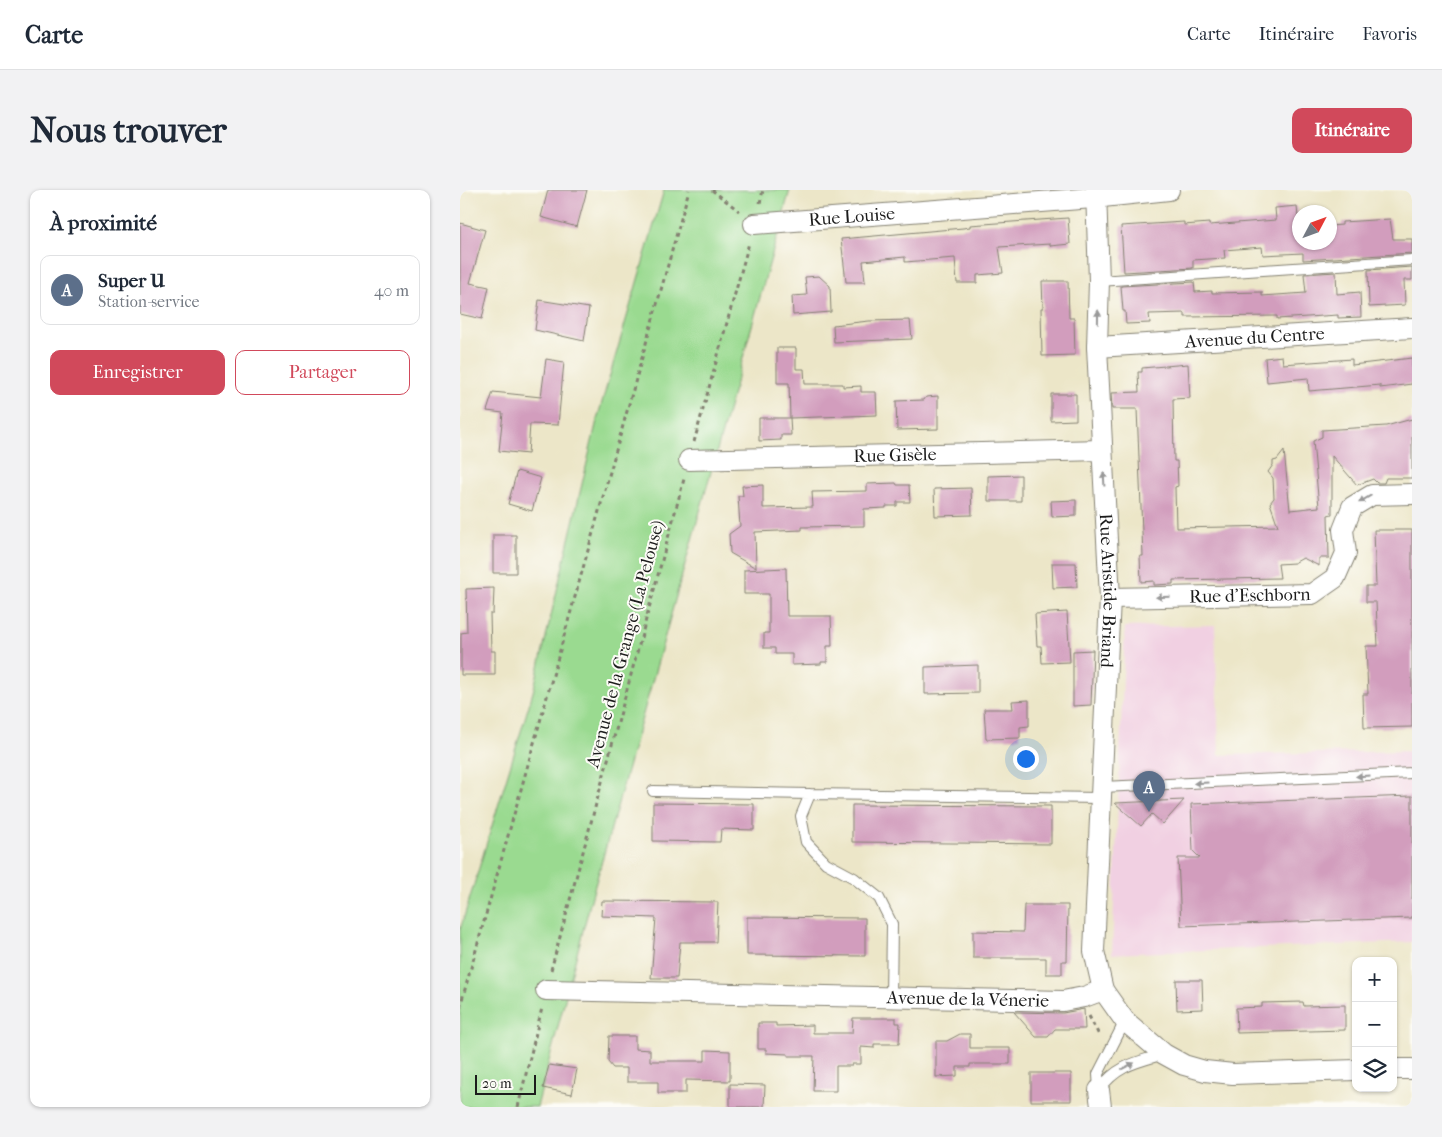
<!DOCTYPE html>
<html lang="fr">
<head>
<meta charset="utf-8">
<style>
	:root { --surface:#fff; --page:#f2f2f3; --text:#1f2937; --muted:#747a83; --line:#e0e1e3; --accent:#d1495b }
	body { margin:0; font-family:"IM FELL French Canon",serif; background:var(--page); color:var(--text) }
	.controls { position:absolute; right:15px; bottom:15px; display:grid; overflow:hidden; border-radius:10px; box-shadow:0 1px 4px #0004 }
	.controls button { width:45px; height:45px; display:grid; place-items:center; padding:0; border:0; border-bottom:1px solid var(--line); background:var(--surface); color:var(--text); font:25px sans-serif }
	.compass { position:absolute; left:832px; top:15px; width:45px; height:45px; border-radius:50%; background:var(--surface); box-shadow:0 1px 4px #0004; rotate:49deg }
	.scale { position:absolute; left:15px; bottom:12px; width:61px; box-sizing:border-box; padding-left:5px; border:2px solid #1c1c1c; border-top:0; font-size:14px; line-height:18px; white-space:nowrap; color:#1c1c1c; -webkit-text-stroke:4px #fdfcf7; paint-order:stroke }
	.you { position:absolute; left:565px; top:568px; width:18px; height:18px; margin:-12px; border:4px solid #fff; border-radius:50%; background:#1a73e8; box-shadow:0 0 0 8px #1a73e833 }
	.badge { display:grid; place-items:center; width:32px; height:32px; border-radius:50%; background:var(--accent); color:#fff; font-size:16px; font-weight:700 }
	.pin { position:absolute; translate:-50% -41px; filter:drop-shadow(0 1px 2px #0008) }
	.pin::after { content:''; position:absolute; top:26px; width:18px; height:15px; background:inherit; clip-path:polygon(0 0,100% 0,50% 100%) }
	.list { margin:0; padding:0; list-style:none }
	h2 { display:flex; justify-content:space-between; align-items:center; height:65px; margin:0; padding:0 20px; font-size:21px }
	h2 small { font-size:16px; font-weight:400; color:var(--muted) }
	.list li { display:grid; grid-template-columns:32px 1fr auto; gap:15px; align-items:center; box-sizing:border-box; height:70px; margin:0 10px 10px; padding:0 10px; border:1px solid var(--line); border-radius:10px }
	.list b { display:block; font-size:19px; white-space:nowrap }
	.list p { margin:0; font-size:16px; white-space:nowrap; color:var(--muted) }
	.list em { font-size:16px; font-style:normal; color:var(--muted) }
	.actions { display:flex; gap:10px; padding:15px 20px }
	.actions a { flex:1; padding:11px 0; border:1px solid var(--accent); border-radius:10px; text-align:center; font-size:18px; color:var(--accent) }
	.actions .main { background:var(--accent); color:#fff }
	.icon { flex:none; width:28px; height:28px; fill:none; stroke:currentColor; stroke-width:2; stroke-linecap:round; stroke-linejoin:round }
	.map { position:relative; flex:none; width:952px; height:917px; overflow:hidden; border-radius:10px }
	header { display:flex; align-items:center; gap:30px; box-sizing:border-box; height:70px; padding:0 25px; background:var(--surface); border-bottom:1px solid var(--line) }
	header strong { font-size:24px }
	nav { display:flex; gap:28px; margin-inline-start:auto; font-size:18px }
	.intro { display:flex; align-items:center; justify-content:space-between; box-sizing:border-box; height:120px; padding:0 30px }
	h1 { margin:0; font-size:35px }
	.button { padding:12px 22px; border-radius:10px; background:var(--accent); color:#fff; font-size:18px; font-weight:700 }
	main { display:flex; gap:30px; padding:0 30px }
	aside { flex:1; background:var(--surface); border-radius:10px; box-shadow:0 1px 4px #0004 }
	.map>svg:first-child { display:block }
	.built { fill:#f1d0e2 }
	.green { fill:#9ada90; stroke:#5b7b56 }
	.building { fill:#d29dbd }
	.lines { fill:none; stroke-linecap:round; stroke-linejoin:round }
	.lane-casing { stroke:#848172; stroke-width:12 }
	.street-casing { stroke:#848172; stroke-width:22 }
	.path { stroke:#848172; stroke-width:3; stroke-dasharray:4 4; stroke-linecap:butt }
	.lane { stroke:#fff; stroke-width:10 }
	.street { stroke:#fff; stroke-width:20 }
	.oneway { fill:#999 }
	.labels { text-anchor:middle; stroke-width:4; stroke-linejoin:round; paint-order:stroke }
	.street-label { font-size:18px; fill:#1c1c1c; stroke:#fdfcf7 }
</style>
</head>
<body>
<header>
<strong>Carte</strong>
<nav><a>Carte</a><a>Itinéraire</a><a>Favoris</a></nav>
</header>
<div class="intro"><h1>Nous trouver</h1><a class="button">Itinéraire</a></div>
<main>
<aside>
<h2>À proximité<small></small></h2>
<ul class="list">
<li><span class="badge" style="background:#5c6f8a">A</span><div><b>Super U</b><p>Station-service</p></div><em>40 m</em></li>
</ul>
<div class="actions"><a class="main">Enregistrer</a><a>Partager</a></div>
</aside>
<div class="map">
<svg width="952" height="917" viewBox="0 0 952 917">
	<rect width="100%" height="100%" fill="#fdfcf7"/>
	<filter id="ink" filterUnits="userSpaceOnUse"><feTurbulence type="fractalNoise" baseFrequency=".02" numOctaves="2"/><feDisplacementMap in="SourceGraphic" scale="10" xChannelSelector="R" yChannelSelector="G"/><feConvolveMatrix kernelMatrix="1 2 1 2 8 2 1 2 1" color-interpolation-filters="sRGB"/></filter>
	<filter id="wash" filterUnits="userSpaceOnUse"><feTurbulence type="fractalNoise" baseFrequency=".0096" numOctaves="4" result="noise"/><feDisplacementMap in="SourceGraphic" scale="20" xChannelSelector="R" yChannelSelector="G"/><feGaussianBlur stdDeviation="1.12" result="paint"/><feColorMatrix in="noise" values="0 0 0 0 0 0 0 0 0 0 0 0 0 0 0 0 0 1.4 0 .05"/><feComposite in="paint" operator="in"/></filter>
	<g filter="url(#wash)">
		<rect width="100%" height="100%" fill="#ece6c8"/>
		<path class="built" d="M 755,435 L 759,565 L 952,561 L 952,752 L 652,764 L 665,437 Z"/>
		<path class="green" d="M 204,0 L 330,0 L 131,710 L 77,917 L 0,917 L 0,740 L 73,502 L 138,226 Z"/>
		<g id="blocks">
			<path class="building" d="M 88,0 L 127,0 L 117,37 L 81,27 Z
				M 837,16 L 840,52 L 870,52 L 870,36 L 882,35 L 882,32 L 930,29 L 933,49 L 952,49 L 952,63 L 843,70 L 843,63 L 803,65 L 802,57 L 764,60 L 765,68 L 733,70 L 733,78 L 664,82 L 661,36 L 724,32 L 724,35 L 749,33 L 749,35 L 816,30 L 815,18 Z
				M 608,28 L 610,54 L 590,56 L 590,54 L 539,57 L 543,83 L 517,85 L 517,93 L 497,93 L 495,68 L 445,72 L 445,67 L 403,71 L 405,92 L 386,92 L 381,49 L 503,38 L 510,37 L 510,35 Z
				M 0,33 L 25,40 L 10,93 L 29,97 L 22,129 L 0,124 Z
				M 952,77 L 952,90 L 944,90 L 945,115 L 909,117 L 908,80 Z
				M 876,82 L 877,104 L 900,102 L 901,127 L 878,128 L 878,125 L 817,129 L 817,126 L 725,127 L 725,123 L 689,124 L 690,133 L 666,134 L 665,121 L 663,121 L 661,96 L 734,92 L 735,102 L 752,101 L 752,103 L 802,102 L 802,106 L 846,103 L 844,84 Z
				M 359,86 L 370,96 L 371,122 L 333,125 L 332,106 L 347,105 L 345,87 Z
				M 582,91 L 608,91 L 609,128 L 614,128 L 615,165 L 582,166 L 581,118 L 583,118 Z
				M 79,110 L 129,118 L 124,151 L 75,140 Z
				M 450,130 L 452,149 L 374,152 L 373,135 L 409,131 Z
				M 317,158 L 336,158 L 336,179 L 344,179 L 345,194 L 383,194 L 383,197 L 401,196 L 401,202 L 416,202 L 417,225 L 330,228 L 331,245 L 321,245 L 321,250 L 299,251 L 299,228 L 330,228 L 329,193 L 317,193 Z
				M 822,166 L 823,174 L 892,169 L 892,175 L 952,168 L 952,194 L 920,198 L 920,195 L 849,201 L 848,188 L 807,192 L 805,168 Z
				M 86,169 L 104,172 L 98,235 L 70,234 L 68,264 L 39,261 L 43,223 L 27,221 L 33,202 L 81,207 Z
				M 728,174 L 730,208 L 713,209 L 714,271 L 717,271 L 718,296 L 715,297 L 716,338 L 818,336 L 810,313 L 814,308 L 813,288 L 808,282 L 813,275 L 813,271 L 817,270 L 824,261 L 830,320 L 859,317 L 853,251 L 862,247 L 862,240 L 926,236 L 952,229 L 952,288 L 926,288 L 924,293 L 917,293 L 913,289 L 897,295 L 872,266 L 872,324 L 868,325 L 869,368 L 859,368 L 859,376 L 843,368 L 834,373 L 818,374 L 820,388 L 713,390 L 713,394 L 694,395 L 694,391 L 681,392 L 680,366 L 683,366 L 677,219 L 652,219 L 651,203 L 679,202 L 678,182 L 682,182 L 682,178 Z
				M 591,204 L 616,204 L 616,230 L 591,231 Z
				M 478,206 L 478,239 L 437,240 L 436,211 L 464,210 L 466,207 Z
				M 57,281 L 81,288 L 72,321 L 48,314 Z
				M 561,285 L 561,311 L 528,311 L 528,286 Z
				M 436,293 L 437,295 L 449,295 L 450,312 L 437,312 L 437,316 L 426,316 L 426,318 L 404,319 L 404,336 L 342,337 L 342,340 L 295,342 L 296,378 L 270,363 L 269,344 L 280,336 L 278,306 L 283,306 L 282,296 L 303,295 L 303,318 L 353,317 L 352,302 L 407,301 L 407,294 Z
				M 511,298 L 512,325 L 475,326 L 474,299 Z
				M 616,310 L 616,326 L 592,327 L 591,311 Z
				M 914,340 L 952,340 L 952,537 L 904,538 L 903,504 L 908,504 L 906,456 L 918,456 L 916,412 L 906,412 L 906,396 L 916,396 Z
				M 33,345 L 56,345 L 56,383 L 33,383 Z
				M 592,373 L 616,373 L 617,397 L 593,398 Z
				M 326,378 L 327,426 L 371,426 L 372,456 L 367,456 L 367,472 L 361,472 L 361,474 L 332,475 L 332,464 L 315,464 L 315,458 L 304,458 L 304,443 L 309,443 L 309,404 L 284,404 L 284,380 Z
				M 34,398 L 33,424 L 30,424 L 31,461 L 35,461 L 35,485 L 1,485 L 1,443 L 7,442 L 6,399 Z
				M 607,422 L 610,472 L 582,473 L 581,456 L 577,456 L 575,424 Z
				M 633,460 L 631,515 L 613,516 L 613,461 Z
				M 518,475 L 518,503 L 465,504 L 465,477 Z
				M 569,510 L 569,536 L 560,537 L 560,548 L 526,549 L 524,519 L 553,519 L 552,511 Z
				M 952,606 L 952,728 L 721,736 L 718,668 L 740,668 L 733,661 L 731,614 Z
				M 724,610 L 703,634 L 692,624 L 681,636 L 655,613 Z
				M 193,613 L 294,614 L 294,640 L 261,639 L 260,652 L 193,651 Z
				M 392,615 L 591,616 L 591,654 L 392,652 Z
				M 142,711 L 258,712 L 256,752 L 220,752 L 217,788 L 191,788 L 196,728 L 141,726 Z
				M 564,715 L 608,715 L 607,771 L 602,771 L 602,784 L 586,784 L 586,768 L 513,768 L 513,741 L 563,742 Z
				M 287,727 L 405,728 L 405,766 L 287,765 Z
				M 716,790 L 742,790 L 743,819 L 717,820 Z
				M 843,812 L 844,816 L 885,815 L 885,840 L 777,843 L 776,818 L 802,817 L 802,813 Z
				M 624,819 L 625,839 L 595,839 L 588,847 L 576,847 L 554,822 L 603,823 Z
				M 393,828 L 436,828 L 436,833 L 440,833 L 439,854 L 414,854 L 414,858 L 401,857 L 401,874 L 392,874 L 392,876 L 376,876 L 376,901 L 353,901 L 354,866 L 328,866 L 328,864 L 306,863 L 306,859 L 298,859 L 298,833 L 316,833 L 316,836 L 353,835 L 353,843 L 392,843 Z
				M 500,844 L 510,844 L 510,858 L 550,858 L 550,874 L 510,874 L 510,877 L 497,877 L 497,886 L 476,887 L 476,851 L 487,851 Z
				M 149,846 L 175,846 L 175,859 L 190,860 L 190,871 L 245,871 L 245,860 L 270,861 L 270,891 L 226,890 L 226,903 L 198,903 L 198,892 L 167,892 L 167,878 L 153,878 L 148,872 Z
				M 89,875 L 117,879 L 112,904 L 83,898 Z
				M 571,883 L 611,883 L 611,911 L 571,911 Z
				M 270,894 L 305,895 L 304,917 L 270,917 Z"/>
		</g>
	</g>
	<g filter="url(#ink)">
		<use href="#blocks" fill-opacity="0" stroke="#848172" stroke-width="1"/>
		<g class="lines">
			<defs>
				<path id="lane" d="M 639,91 L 952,70
					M 642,597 L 952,583
					M 193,601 L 350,604
					M 431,808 L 432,734 L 419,708 L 394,688 L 366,673 L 346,652 L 341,626 L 350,604 L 641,608
					M 639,900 C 657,875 677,872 704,864
					M 639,900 L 638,884 L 665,831"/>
				<g id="street">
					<path id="s1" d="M 636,0 L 639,91 L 637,157 L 650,408 L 634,761 L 643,800"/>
					<path id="s2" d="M 294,34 L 633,8 L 709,0"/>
					<path id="s3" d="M 637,157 L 952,138"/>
					<path id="s4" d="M 229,270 L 642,260"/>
					<path id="s5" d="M 650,408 L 852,404 L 875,388 L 886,363 L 883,340 L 892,317 L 912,305 L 952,304"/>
					<path id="s6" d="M 86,800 L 603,811 L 624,807 L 643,800 L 665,831 L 704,864 L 724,875 L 745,881 L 773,884 L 896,880"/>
					<path d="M 933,879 L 952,879"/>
					<path d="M 639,900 L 641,917"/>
				</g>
			</defs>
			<use href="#lane" class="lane-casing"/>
			<use href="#street" class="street-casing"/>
			<path class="path" d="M 252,0 L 279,21
				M 300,13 L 303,0
				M 234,252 L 289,53
				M 91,780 L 224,289
				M 0,817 L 229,0
				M 629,826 L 640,847
				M 58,917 L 82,818"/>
			<use href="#lane" class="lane"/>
			<use href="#street" class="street"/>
		</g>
		<defs><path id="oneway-solid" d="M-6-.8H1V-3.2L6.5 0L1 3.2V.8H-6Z" transform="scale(1.25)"/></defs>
		<g class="oneway">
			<use href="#oneway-solid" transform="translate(638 127) rotate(-89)"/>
			<use href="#oneway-solid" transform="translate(644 289) rotate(-93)"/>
			<use href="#oneway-solid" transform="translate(905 309) rotate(149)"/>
			<use href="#oneway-solid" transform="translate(703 407) rotate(179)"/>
			<use href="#oneway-solid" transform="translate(903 586) rotate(177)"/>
			<use href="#oneway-solid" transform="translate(741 593) rotate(177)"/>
			<use href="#oneway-solid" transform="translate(668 876) rotate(-26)"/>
		</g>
	</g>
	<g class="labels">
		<g class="street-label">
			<text dy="6" stroke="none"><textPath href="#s2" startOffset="98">Rue Louise</textPath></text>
			<text dy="6" stroke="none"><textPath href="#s3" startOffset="158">Avenue du Centre</textPath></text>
			<text dy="6" stroke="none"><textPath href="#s4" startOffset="206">Rue Gisèle</textPath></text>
			<text dy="6" stroke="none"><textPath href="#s1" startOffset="401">Rue Aristide Briand</textPath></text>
			<text dy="6" stroke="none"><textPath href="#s5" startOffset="140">Rue d'Eschborn</textPath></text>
			<text transform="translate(165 454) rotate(-75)" y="6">Avenue de la Grange (La Pelouse)</text>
			<text dy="6" stroke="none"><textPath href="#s6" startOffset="422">Avenue de la Vénerie</textPath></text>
		</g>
	</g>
</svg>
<div class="controls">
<button>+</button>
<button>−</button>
<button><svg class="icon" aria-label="layers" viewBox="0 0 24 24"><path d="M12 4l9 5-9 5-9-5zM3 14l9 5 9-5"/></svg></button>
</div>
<svg class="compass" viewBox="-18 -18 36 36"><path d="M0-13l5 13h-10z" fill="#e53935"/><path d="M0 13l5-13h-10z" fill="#747a83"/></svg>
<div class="scale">20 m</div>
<div class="you"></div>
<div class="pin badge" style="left:689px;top:622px;background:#5c6f8a">A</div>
</div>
</main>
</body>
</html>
